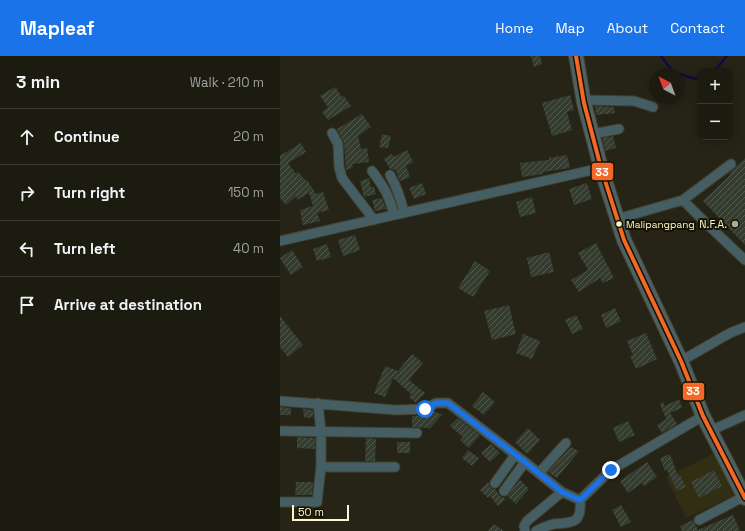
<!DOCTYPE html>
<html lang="en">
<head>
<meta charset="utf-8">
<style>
	:root { --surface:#1c1b10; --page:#29281e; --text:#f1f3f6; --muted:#a0a19f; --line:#3a3930; --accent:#1a73e8 }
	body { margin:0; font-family:"Space Grotesk",sans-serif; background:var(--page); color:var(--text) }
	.controls { position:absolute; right:12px; top:12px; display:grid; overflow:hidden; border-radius:8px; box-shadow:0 2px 10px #0003 }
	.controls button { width:36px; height:36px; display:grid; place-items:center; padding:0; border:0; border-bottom:1px solid var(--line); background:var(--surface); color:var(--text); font:20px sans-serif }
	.compass { position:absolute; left:369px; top:12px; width:36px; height:36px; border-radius:50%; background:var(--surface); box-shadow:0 2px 10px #0003; rotate:319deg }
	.scale { position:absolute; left:12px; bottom:10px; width:57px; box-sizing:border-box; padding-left:4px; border:2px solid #faf6cd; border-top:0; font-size:11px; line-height:14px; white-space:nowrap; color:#faf6cd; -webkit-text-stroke:3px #151200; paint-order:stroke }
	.stop { position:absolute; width:12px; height:12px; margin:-9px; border:3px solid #1a73e8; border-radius:50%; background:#fff }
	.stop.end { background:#1a73e8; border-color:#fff; box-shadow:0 1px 4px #0008 }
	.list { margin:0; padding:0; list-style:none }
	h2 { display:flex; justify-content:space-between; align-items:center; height:52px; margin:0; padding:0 16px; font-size:17px }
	h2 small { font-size:13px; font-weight:400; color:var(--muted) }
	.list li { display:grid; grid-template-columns:26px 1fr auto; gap:12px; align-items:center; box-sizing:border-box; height:56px; padding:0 16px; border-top:1px solid var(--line) }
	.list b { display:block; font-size:15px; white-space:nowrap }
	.list em { font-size:13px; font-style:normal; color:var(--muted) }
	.icon { flex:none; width:22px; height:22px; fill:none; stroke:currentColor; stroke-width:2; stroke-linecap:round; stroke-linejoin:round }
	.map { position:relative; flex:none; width:465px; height:475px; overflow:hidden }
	header { display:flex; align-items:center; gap:24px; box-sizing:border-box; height:56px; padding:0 20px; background:var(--accent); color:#fff }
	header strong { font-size:19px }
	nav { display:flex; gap:22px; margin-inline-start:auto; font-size:14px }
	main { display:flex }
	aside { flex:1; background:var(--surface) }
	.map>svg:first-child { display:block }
	.built { fill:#312e13 }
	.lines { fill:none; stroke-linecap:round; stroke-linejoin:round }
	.stream { stroke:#170745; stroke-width:2.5 }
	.building { fill:url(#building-hatch) }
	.minor-casing { stroke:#424131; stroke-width:11 }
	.highway-casing { stroke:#424131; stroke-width:16 }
	.minor { stroke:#445e63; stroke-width:9 }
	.highway { stroke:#4f6062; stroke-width:14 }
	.bus-1-casing { stroke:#151200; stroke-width:7 }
	.bus-1 { stroke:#f36827; stroke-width:4 }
	.route { stroke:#1a73e8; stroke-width:5 }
	.bus-dot { fill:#faf6cd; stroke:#151200; stroke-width:1.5 }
	.poi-dot { fill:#b0ac8d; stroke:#151200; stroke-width:1.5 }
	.labels { text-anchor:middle; stroke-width:4; stroke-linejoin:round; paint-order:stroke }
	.bus-label { font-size:10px; fill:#faf6cd; stroke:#151200; text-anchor:start }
	.poi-label { font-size:11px; fill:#faf6cd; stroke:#151200; text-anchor:end }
	.line-badge { stroke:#151200; stroke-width:1.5 }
	.badge-label { font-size:11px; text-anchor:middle; font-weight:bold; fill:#fff }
</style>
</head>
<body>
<header>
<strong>Mapleaf</strong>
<nav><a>Home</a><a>Map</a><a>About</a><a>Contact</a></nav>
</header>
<main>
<aside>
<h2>3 min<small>Walk · 210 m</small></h2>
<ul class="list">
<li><svg class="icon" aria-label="ahead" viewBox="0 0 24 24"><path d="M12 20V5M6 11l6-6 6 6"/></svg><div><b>Continue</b></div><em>20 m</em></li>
<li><svg class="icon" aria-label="right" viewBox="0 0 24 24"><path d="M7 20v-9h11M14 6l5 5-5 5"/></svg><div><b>Turn right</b></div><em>150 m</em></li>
<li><svg class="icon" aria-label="left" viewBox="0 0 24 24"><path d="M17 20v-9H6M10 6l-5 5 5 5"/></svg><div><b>Turn left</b></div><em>40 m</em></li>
<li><svg class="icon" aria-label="arrive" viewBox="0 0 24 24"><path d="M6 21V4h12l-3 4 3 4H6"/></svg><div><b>Arrive at destination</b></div></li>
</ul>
</aside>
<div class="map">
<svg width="465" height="475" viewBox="0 0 465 475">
	<defs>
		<pattern id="building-hatch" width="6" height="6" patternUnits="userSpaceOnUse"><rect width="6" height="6" fill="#343c30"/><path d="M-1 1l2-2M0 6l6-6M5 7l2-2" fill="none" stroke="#52594d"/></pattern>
	</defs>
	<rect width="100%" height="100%" fill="#262416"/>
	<path class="built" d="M 435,397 L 455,439 L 406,462 L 386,421 Z"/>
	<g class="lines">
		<path class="stream" d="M 381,0 L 393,16 L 399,18
			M 434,15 L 447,0
			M 399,18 L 416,23 L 420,21"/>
	</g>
	<path class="building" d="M 251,0 L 260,0 L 262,8 L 254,11 Z
		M 55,31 L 62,41 L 64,40 L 71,50 L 48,64 L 42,56 L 48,51 L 40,40 Z
		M 290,39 L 294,54 L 287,56 L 292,74 L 272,80 L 262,47 Z
		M 315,50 L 334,51 L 335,57 L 316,59 Z
		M 82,58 L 91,71 L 78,80 L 81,93 L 87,92 L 89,106 L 72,108 L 73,112 L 66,114 L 64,87 L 57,73 Z
		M 102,78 L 111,80 L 108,92 L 99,91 Z
		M 333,80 L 336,92 L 325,95 L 322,82 Z
		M 21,87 L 26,96 L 8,107 L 16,118 L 18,116 L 26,125 L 27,124 L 36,138 L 43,136 L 49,154 L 37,157 L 40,165 L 23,169 L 20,154 L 33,150 L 29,137 L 17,144 L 16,140 L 6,149 L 0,142 L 0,100 Z
		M 127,94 L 133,106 L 126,110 L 130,121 L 120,125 L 115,113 L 114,114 L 110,113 L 104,103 L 112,98 L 114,101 Z
		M 287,99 L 290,112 L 263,116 L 263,118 L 242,121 L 240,107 L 269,104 L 269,102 Z
		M 465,102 L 465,189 L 423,145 L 451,118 L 449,117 Z
		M 90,122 L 90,131 L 94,131 L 96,138 L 84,141 L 80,125 Z
		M 142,127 L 146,138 L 134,143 L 129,132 Z
		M 307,127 L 312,143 L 294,149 L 289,133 Z
		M 252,141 L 256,157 L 240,161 L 236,146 Z
		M 102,142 L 106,153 L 95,155 L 92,144 Z
		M 75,179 L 80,194 L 63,200 L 58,184 Z
		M 316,187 L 334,222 L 323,227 L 320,222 L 299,236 L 291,224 L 308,214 L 298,197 Z
		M 47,188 L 51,201 L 37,205 L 33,193 Z
		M 12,194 L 23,211 L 11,219 L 0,202 Z
		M 269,196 L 274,216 L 251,221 L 247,202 Z
		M 195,205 L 210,215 L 193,241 L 178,232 Z
		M 229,249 L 236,278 L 212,284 L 204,255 Z
		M 335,252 L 341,265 L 326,272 L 321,259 Z
		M 296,259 L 303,273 L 292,278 L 285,264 Z
		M 0,260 L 23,289 L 8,301 L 0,291 Z
		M 366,277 L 377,303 L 356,313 L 350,300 L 353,299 L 347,285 Z
		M 243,278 L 260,285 L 252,303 L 236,297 Z
		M 132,298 L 143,307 L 129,324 L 145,337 L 136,347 L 129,341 L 131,338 L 113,322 L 105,341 L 94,337 L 105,310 L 118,315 Z
		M 203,336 L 215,346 L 204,359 L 192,350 Z
		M 399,343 L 402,352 L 390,357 L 397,368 L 382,377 L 377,369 L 386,363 L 380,348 L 383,346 L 385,350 Z
		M 0,351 L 11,352 L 11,359 L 0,359 Z
		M 23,353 L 33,354 L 33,361 L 24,362 Z
		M 154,355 L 160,358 L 163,358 L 149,373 L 148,372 L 132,371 L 132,360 L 150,359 L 149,358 Z
		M 178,362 L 200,379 L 189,392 L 180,384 L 183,381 L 170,370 Z
		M 348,365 L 355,379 L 339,386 L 333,372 Z
		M 248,372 L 260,384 L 247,398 L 235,386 Z
		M 17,381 L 35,382 L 35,393 L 17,392 Z
		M 86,382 L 96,383 L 95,405 L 85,405 Z
		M 117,386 L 130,386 L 130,397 L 117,397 Z
		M 211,388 L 220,397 L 210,406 L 201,397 Z
		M 291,391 L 299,395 L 277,422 L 268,416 Z
		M 188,394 L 199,402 L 192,410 L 182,402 Z
		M 390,398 L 398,420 L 400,419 L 406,431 L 397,435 L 387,414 L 385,415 L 380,402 Z
		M 367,406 L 377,421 L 364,430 L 362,427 L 348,437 L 340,425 Z
		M 434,414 L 442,430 L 419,442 L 411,426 Z
		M 240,424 L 249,433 L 236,448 L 227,440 Z
		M 16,426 L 33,426 L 32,439 L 15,439 Z
		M 208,426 L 211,432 L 215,433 L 220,440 L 226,443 L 218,450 L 210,440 L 208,442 L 200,434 Z
		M 341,449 L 351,466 L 341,471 L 332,454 Z
		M 453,459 L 460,475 L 402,475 L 400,470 L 413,464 L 418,474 Z
		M 214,468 L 224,475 L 208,475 Z"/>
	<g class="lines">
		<defs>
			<path id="minor" d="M 303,44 L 354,45 L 373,51
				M 52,77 L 58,88 L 59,111 L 62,122 L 94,164
				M 312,78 L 339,73
				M 92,115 C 104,131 109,139 114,159
				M 110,119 C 117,131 121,143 124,157
				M 403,144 C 423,165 444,184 465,204
				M 337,163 L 403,144 L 451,108
				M 0,185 L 321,112
				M 401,305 L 450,277 L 465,271
				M 0,345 L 116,354 L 145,353 L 156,347 L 168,347 L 245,406 L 282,436 L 300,444 L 331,414 L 423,360
				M 0,375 L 137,377
				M 430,375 L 465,359
				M 41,411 L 115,411
				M 259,417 L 286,387
				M 215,427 L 235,399
				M 224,435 L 245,406
				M 0,446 L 37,446 L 41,411 L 41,376 L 38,347
				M 419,464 L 465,440
				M 245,475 L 244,470 L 247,465 L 282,436
				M 256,475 C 262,472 268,469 274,468 C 293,466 302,468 300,444"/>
			<path id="highway" d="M 296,0 L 304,47 L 321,112 L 344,184 L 401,305 L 423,360 L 465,442"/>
		</defs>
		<use href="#minor" class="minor-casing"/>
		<use href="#highway" class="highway-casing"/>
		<use href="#minor" class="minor"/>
		<use href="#highway" class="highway"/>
		<defs>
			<path id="bus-1" d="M 296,0 L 304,47 L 321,112 L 344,184 L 401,305 L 423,360 L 465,442"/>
		</defs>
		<use href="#bus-1" class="bus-1-casing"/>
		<use href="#bus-1" class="bus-1"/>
	</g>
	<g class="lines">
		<path class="route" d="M 145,353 L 156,347 L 168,347 L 245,406 L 282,436 L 300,444 L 331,414"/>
	</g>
	<circle class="bus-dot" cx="339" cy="168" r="3.5"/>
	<circle class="poi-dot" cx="455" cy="168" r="4"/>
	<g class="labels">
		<g class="bus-label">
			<text x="346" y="172">Malipangpang</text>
		</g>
		<g class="poi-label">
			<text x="447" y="172">N.F.A.</text>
		</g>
	</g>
	<g class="line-badge">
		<rect x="311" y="106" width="23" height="19" rx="4" fill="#f36827"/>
		<rect x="402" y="326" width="23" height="19" rx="4" fill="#f36827"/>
	</g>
	<g class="badge-label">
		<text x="322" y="120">33</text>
		<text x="413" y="339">33</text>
	</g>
</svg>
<div class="controls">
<button>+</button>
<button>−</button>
</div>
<svg class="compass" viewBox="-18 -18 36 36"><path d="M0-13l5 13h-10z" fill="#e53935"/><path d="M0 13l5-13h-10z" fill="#a0a19f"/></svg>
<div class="scale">50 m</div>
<div class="stop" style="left:145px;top:353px"></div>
<div class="stop end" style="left:331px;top:414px"></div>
</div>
</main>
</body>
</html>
